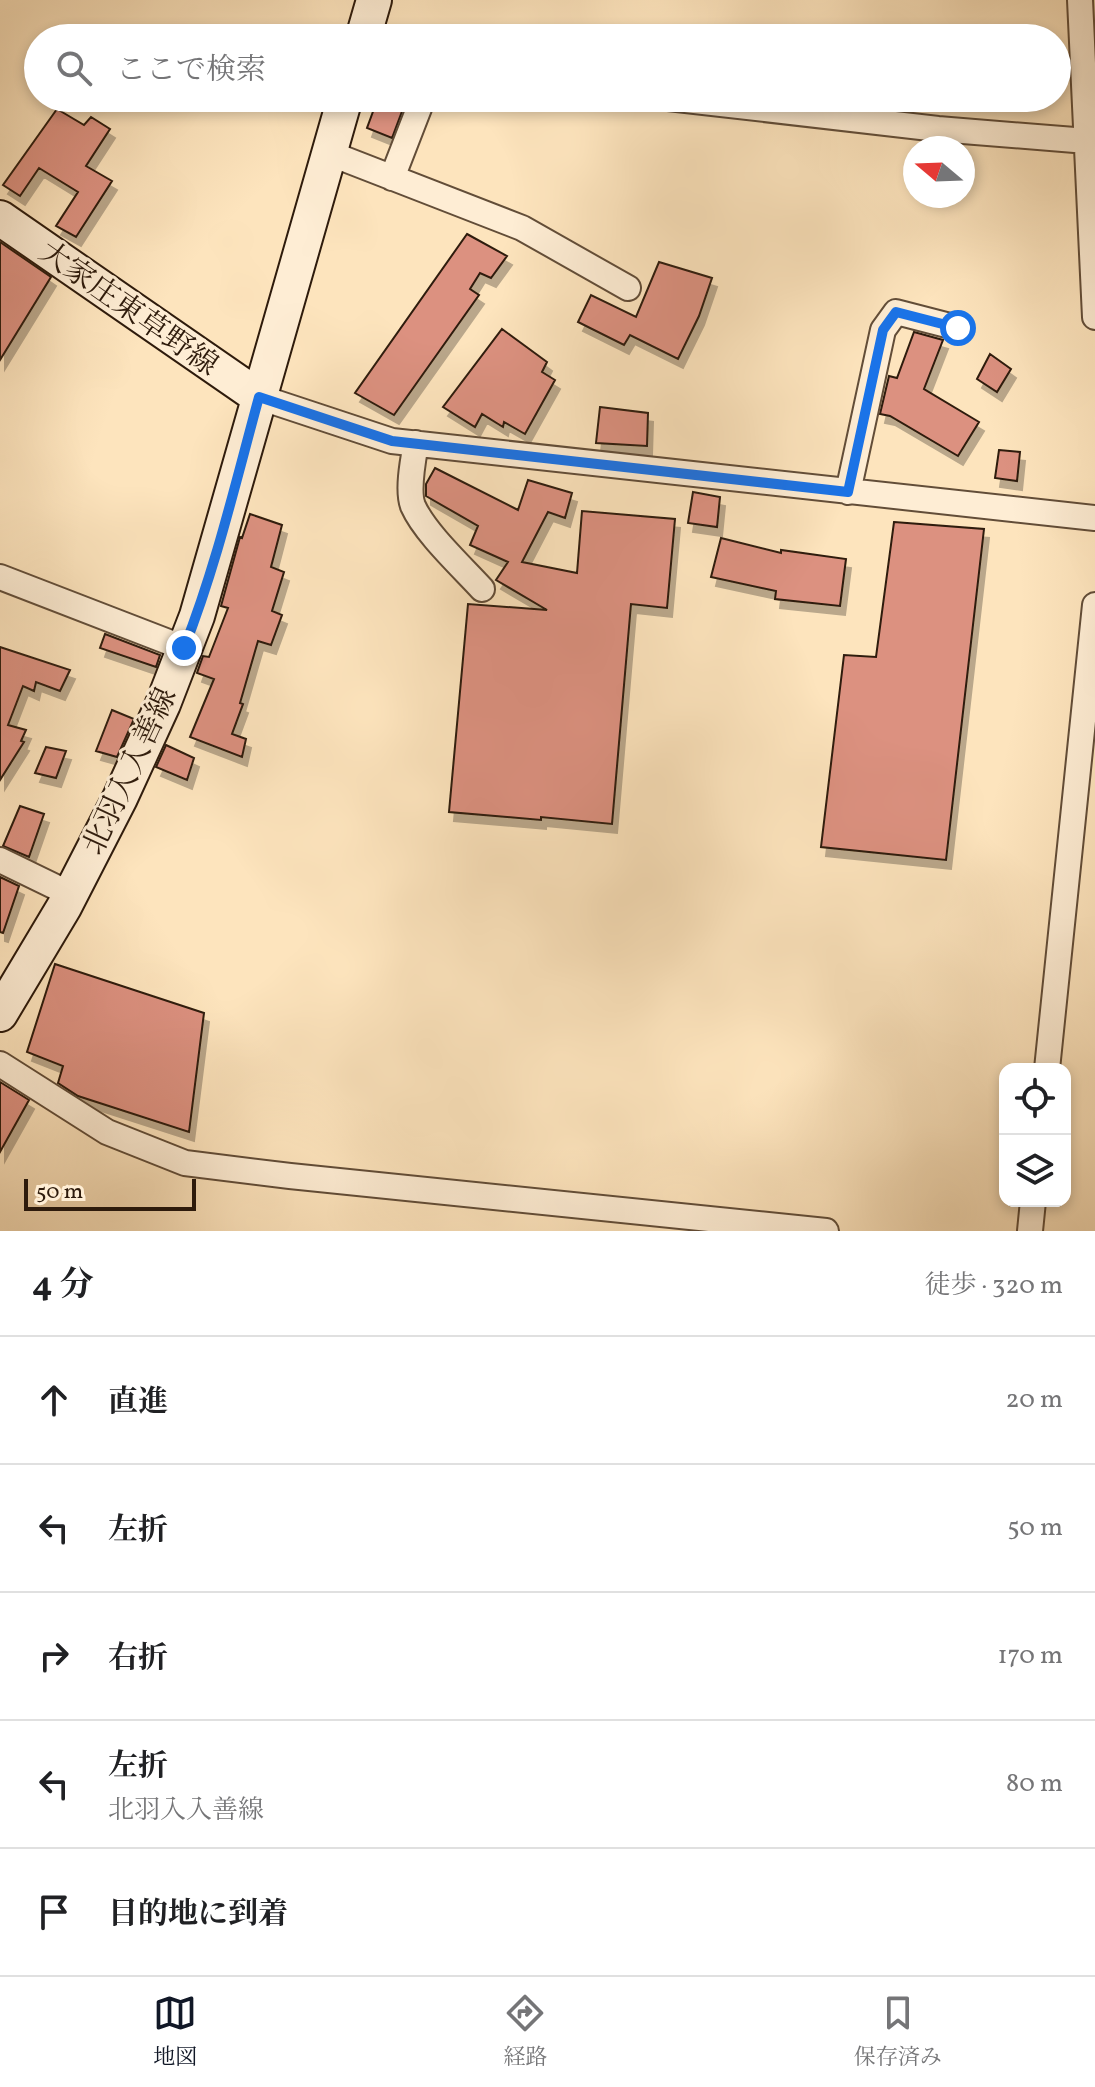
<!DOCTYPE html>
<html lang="ja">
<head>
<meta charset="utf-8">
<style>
	:root { --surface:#fff; --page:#f6f6f6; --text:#202124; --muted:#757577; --line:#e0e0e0; --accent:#111827 }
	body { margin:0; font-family:Vollkorn,"Noto Serif JP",serif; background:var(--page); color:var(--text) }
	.controls { position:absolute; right:24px; bottom:24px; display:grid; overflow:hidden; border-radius:16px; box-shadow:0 4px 12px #0003 }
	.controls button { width:72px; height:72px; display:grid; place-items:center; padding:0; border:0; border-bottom:2px solid var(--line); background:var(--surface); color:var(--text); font:40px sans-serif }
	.compass { position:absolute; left:903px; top:136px; width:72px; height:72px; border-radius:50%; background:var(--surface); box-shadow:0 4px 12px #0003; rotate:289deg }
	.scale { position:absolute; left:24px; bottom:20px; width:172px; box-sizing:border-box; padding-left:8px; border:4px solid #2e1b0c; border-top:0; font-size:22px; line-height:28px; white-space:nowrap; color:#2e1b0c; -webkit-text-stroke:6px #feedd4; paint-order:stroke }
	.stop { position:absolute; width:24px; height:24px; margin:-18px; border:6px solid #1a73e8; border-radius:50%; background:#fff }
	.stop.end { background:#1a73e8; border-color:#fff; box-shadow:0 2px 8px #0008 }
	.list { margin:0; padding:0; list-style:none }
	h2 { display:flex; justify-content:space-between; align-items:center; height:104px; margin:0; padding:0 32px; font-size:34px }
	h2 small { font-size:26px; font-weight:400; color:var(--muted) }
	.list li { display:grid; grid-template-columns:52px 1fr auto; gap:24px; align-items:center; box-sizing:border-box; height:128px; padding:0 32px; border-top:2px solid var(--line) }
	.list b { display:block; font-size:30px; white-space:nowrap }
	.list p { margin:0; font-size:26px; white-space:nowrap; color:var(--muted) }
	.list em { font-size:26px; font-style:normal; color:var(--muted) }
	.icon { flex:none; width:44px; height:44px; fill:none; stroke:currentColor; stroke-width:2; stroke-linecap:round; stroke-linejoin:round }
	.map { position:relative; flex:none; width:1095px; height:1231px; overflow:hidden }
	.search { position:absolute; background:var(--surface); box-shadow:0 4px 12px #0003; left:24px; right:24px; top:24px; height:88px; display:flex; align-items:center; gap:20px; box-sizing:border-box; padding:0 28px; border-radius:44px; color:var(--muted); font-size:30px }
	.sheet { height:744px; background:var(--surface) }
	nav { display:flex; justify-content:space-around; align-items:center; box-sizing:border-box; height:112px; border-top:2px solid var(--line); background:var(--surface); font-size:22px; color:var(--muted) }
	nav a { display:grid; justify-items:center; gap:4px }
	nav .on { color:var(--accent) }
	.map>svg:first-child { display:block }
	.building { fill:#dc9180; stroke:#2e1b0c; stroke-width:2; filter:url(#shadow) }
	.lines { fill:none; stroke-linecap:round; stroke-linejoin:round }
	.minor-casing { stroke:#624d38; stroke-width:28 }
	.secondary-casing { stroke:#2e1b0c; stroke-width:38 }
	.minor { stroke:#feedd4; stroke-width:24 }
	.secondary { stroke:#feedd4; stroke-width:34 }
	.route { stroke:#1a73e8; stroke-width:10 }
	.labels { text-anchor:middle; stroke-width:6; stroke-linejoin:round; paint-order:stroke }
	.street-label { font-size:30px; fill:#2e1b0c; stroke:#feedd4 }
</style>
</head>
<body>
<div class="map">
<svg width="1095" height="1231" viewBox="0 0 1095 1231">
	<defs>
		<filter id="shadow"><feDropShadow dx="5" dy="9" stdDeviation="0" flood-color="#0004"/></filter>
	</defs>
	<rect width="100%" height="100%" fill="#fde4bd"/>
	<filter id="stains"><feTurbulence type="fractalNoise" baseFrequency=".0025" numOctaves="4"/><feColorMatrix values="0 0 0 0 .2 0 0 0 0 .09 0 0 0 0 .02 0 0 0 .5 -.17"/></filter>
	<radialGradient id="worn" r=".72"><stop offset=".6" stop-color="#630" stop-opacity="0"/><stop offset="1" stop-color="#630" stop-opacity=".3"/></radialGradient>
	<path class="building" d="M 378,98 L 407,98 L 392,138 L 367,128 Z
		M 57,109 L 84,125 L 91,117 L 110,129 L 86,166 L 112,181 L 76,237 L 56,226 L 78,192 L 39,168 L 20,196 L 3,185 Z
		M 467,234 L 507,256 L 491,278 L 480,273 L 470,289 L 479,295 L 394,415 L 355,393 Z
		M 0,242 L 51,277 L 0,360 Z
		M 659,262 L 712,278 L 699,316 L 678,359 L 630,335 L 624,345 L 578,322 L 591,295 L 636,317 Z
		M 502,329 L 547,362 L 542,372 L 555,380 L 525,434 L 504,422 L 503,427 L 482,414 L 475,427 L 443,407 Z
		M 914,332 L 943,340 L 924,389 L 979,422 L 958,456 L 890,416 L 880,414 L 889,376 L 897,378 Z
		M 990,354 L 1011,369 L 997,392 L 977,379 Z
		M 600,407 L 648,413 L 647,446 L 596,443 Z
		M 999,450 L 1020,452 L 1017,481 L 995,478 Z
		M 435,468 L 518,510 L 528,480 L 572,493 L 565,518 L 548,512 L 522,562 L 577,573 L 582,511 L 675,519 L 667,608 L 631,604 L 612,824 L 541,817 L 541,820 L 449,812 L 468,604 L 547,610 L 496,580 L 508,562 L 470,545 L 478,526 L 426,496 L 426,484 Z
		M 693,492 L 720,497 L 717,527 L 688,523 Z
		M 250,514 L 282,525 L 271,567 L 284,572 L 272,611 L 282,615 L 271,645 L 258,641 L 240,703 L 243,704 L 232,734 L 246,739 L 242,757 L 190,737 L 214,679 L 197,673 L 203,656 L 209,657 L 228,608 L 221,606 L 240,537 L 242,538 Z
		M 894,522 L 984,529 L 946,860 L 821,847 L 844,655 L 876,657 Z
		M 721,538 L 781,553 L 781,550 L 846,559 L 840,606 L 775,599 L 776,591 L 711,577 Z
		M 105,634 L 160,655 L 156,667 L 100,648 Z
		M 0,647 L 70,670 L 60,691 L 36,682 L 34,691 L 23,686 L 8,725 L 26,730 L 21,741 L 24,742 L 0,780 Z
		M 112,710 L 134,719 L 117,757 L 96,751 Z
		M 166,745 L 194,758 L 187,780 L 156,767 Z
		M 46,747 L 66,751 L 56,778 L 35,773 Z
		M 20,806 L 44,814 L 29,857 L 3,846 Z
		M 0,877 L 19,886 L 3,933 L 0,932 Z
		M 55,964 L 204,1013 L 189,1132 L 78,1096 L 58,1083 L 63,1066 L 27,1052 Z
		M 0,1082 L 29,1100 L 0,1152 Z"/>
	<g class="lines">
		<defs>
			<path id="minor" d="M 1080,0 L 1095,317
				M 668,98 L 938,129 L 1087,141
				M 329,153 L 522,228 L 628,288
				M 392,178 L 423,98
				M 259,397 L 392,441 L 1095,518
				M 416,443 C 413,460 407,491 413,506 C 425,533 462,567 482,589
				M 848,492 L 883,330 L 896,312 L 958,328
				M 0,577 L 184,648
				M 0,860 L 70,894
				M 0,1064 L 107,1132 L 185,1163 L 290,1176 L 826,1231
				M 1047,1069 L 1095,605
				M 1030,1231 L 1033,1201"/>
			<path id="secondary" d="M 363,38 L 374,0
				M 0,218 L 259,397
				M 0,1014 L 64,907 L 120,798 L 163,704 L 197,616 L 345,98"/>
		</defs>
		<use href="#minor" class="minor-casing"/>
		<use href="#secondary" class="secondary-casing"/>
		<use href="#minor" class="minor"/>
		<use href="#secondary" class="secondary"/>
	</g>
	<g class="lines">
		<path class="route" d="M 184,648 C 216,567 236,481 259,397 L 392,441 L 848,492 L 883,330 L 896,312 L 958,328"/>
	</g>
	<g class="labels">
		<g class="street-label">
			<text transform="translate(129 308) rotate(35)" y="10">大家庄東草野線</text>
			<text transform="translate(129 771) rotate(-65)" y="10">北羽入入善線</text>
		</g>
	</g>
	<rect width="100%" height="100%" filter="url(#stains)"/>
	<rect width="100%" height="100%" fill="url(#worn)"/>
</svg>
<div class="controls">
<button><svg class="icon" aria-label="locate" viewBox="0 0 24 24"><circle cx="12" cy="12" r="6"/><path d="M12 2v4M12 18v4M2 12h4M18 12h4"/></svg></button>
<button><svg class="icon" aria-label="layers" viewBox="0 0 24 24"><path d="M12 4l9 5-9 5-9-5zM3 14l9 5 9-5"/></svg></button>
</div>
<svg class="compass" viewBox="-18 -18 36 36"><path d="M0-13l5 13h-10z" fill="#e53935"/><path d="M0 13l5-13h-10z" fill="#757577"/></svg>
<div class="scale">50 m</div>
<div class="stop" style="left:958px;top:328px"></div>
<div class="stop end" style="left:184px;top:648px"></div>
<div class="search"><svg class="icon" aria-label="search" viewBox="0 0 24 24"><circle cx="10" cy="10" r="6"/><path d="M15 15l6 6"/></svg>ここで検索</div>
</div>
<section class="sheet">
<h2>4 分<small>徒歩 · 320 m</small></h2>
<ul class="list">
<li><svg class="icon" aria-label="ahead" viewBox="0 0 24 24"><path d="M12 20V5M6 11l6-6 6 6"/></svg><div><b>直進</b></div><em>20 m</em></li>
<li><svg class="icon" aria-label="left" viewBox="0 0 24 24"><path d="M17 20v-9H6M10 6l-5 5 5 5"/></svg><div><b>左折</b></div><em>50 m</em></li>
<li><svg class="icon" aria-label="right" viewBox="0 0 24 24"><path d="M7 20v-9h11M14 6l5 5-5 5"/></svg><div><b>右折</b></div><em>170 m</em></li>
<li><svg class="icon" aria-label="left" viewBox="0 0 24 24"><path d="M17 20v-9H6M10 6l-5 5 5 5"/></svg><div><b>左折</b><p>北羽入入善線</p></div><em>80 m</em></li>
<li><svg class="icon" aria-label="arrive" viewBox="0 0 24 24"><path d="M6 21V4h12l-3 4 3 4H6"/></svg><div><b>目的地に到着</b></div></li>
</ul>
</section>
<nav>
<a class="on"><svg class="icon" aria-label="map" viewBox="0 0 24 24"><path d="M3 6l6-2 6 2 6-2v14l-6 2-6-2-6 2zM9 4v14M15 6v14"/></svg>地図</a>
<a><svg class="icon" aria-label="directions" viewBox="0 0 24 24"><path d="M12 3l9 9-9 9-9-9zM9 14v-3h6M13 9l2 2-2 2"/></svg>経路</a>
<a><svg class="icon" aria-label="saved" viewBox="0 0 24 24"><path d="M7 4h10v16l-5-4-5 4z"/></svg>保存済み</a>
</nav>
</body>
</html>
